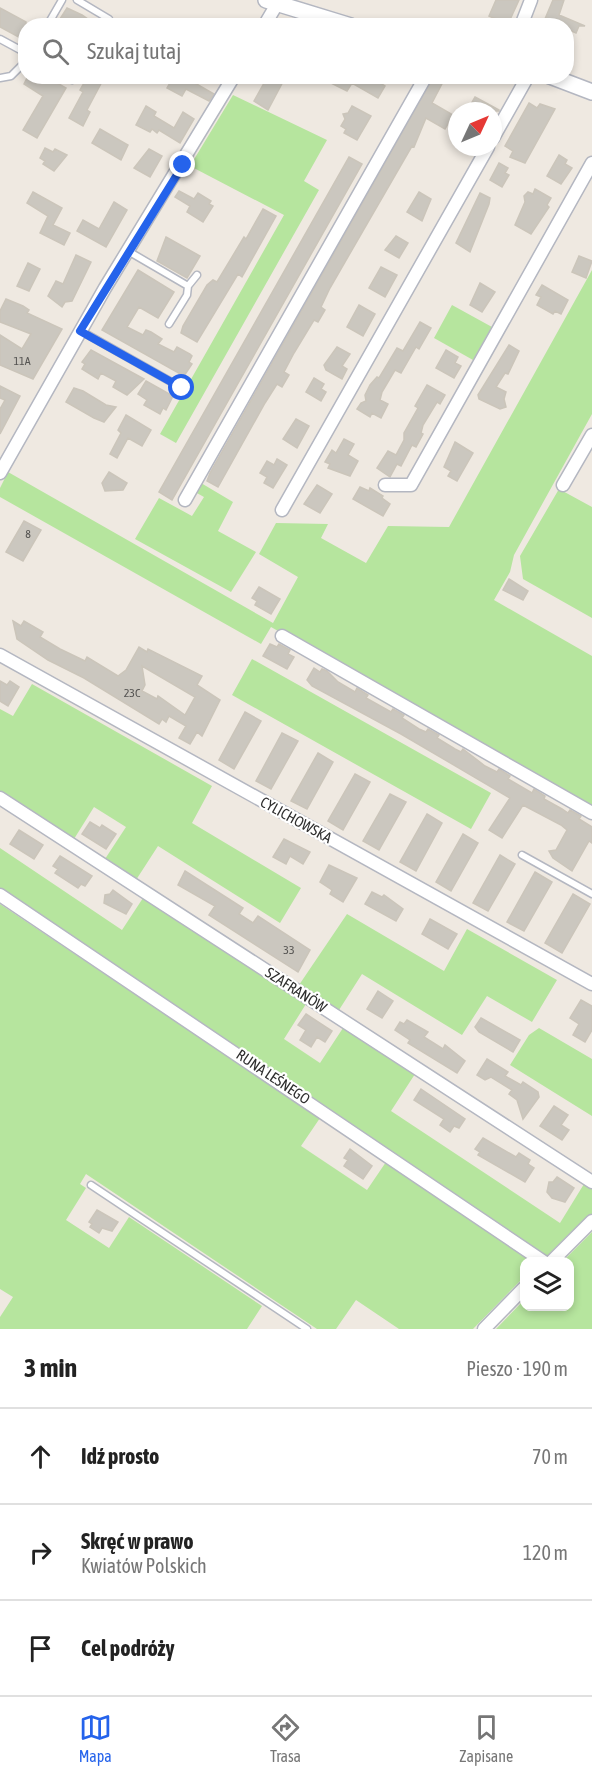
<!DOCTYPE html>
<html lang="pl">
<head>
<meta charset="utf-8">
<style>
	:root { --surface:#fff; --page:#f2f2f2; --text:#222; --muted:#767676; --line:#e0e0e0; --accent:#2563eb }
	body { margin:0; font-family:"Asap Condensed",sans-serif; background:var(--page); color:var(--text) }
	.controls { position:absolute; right:18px; bottom:18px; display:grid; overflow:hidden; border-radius:12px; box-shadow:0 3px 9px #0003 }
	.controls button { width:54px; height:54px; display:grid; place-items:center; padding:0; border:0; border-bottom:2px solid var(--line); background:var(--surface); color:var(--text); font:30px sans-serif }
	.compass { position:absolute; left:448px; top:102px; width:54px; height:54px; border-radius:50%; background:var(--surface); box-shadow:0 3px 9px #0003; rotate:46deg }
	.stop { position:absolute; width:18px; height:18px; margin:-14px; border:4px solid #2563eb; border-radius:50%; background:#fff }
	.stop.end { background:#2563eb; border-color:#fff; box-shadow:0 2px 6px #0008 }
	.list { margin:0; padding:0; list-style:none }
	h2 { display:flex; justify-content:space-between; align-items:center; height:78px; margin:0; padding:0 24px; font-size:26px }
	h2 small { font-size:20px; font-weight:400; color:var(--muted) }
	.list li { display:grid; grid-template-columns:39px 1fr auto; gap:18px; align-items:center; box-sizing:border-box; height:96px; padding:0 24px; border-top:2px solid var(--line) }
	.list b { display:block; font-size:22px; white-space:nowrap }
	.list p { margin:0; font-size:20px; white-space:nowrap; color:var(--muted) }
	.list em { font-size:20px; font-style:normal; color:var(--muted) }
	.icon { flex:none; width:33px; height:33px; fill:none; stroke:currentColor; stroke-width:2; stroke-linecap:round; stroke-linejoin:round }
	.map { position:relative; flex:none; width:592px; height:1329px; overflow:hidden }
	.search { position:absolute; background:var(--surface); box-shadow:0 3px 9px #0003; left:18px; right:18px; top:18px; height:66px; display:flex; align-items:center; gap:15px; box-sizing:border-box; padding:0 21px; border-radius:24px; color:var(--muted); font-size:22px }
	.sheet { height:366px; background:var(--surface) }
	nav { display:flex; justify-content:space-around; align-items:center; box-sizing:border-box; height:84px; border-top:2px solid var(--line); background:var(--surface); font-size:16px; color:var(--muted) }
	nav a { display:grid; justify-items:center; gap:3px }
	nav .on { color:var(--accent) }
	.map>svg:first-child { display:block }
	.green { fill:#b6e59e }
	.building { fill:#cbc7bf; stroke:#cbc5ba; stroke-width:1.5; fill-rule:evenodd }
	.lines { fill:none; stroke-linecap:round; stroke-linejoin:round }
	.service-casing { stroke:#b4b7c1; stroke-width:9 }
	.minor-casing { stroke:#b4b7c1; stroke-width:15 }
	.tertiary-casing { stroke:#b4b7c1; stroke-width:18 }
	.path { stroke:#c9c9c9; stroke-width:2; stroke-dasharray:4.5 3; stroke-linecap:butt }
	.service { stroke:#fff; stroke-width:6 }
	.minor { stroke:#fff; stroke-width:12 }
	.tertiary { stroke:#fff; stroke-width:15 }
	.route { stroke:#2563eb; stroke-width:8 }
	.labels { text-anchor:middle; stroke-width:4.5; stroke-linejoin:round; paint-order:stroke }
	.number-label { font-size:12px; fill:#555452 }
	.street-label { font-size:15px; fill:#2e2e2e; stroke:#fff }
</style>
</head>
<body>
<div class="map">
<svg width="592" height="1329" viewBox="0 0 592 1329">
	<rect width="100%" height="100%" fill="#efe9e1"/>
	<path class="green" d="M 233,95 L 327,140 L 304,181 L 319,190 L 176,443 L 160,434 L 284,215 L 190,166 Z
		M 592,270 L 592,414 L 514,555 L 510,572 L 494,600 L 592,656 L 592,809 L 271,627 L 261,644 L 0,497 L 0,488 L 8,472 L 273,623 L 298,577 L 259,554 L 276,523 L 328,524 L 321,538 L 366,563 L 388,526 L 449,527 Z
		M 452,305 L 492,327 L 473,360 L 434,338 Z
		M 201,483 L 233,502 L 218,531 L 256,552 L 231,592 L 135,539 L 159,498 L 192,516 L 204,497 L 195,492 Z
		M 559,489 L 592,507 L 592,618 L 523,579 L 520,556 Z
		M 252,659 L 491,793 L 471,829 L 232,695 Z
		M 32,684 L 212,786 L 192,823 L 301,888 L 280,923 L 158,846 L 136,880 L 105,859 L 126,827 L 94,807 L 74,839 L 0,791 L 0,709 L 13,716 Z
		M 0,848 L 122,930 L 143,898 L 306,1004 L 284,1039 L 320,1063 L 343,1028 L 415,1074 L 391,1111 L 560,1223 L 584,1184 L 592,1189 L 592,1216 L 572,1231 L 547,1256 L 0,888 Z
		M 0,904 L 320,1118 L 301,1146 L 367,1190 L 386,1162 L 531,1261 L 524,1262 L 524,1277 L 473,1329 L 399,1329 L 356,1300 L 336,1329 L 317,1329 L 86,1174 L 80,1184 L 86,1188 L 66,1220 L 109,1248 L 129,1217 L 262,1306 L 247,1329 L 0,1329 L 0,1317 L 13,1297 L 0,1289 Z
		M 347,914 L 444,971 L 467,929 L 557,980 L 532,1022 L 487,996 L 462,1035 L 362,974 L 339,1010 L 299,985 Z
		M 539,1028 L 592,1059 L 592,1116 L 510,1065 L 529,1035 Z
		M 592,1232 L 592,1329 L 496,1329 L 524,1300 L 524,1306 L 570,1306 L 570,1262 L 563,1261 Z"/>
	<path class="building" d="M 496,0 L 519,0 L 508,24 L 489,16 Z
		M 553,0 L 564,0 L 559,15 L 585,26 L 579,26 L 576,33 L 567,29 L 567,26 L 542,26 Z
		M 0,8 L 26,22 L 26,41 L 0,27 Z
		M 67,8 L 82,15 L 98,26 L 64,26 L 58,22 Z
		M 28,76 L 45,76 L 66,88 L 37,138 L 23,130 L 43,96 L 24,84 Z
		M 88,76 L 105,76 L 87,110 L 90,112 L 83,126 L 69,118 L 83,92 L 80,90 Z
		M 174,76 L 196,76 L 193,82 L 214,94 L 209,101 L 186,89 L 182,96 L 167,88 Z
		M 268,76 L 286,76 L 268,110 L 254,101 Z
		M 317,76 L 369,76 L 385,86 L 378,98 L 352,83 L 347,91 Z
		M 434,76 L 446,76 L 432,103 L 453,115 L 445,129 L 426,118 L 414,147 L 412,146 L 330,288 L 321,307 L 325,310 L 318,322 L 314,320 L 294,353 L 284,372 L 289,375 L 282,387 L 277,384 L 265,403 L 218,487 L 207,481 L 210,473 Z
		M 475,97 L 499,110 L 499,111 L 467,111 Z
		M 529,103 L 537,108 L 540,104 L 555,109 L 525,163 L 510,157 L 513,151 L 505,146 Z
		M 146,106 L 156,112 L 154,116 L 174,128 L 183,112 L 194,119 L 180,143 L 159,130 L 157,133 L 152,129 L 150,132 L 136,125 Z
		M 352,106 L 371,116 L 357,140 L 344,133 L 346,129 L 341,126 L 345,119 L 343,114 L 348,113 Z
		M 100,129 L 128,145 L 121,160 L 92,143 Z
		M 45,148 L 53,152 L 55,149 L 67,155 L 54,171 L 43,164 L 45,161 L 40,158 Z
		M 149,149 L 162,156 L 150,177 L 134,168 Z
		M 559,155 L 567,160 L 565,164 L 572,168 L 561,184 L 547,176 Z
		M 349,157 L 362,164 L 172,500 L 159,492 Z
		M 499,163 L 508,168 L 505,173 L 509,175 L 502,187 L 490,180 Z
		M 535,189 L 551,198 L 547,205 L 549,207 L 531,234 L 515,225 L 525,202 L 524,196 L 528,192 L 533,194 Z
		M 179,191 L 194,199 L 198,193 L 211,201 L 209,204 L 213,206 L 203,222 L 187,212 L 190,206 L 175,197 Z
		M 33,192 L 62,208 L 53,225 L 70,233 L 64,245 L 40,233 L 48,216 L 27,203 Z
		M 419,192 L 431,199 L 422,221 L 407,212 Z
		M 480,193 L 490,198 L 489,204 L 470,252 L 456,243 Z
		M 114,202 L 127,210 L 106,247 L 77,231 L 83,220 L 99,229 Z
		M 263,209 L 276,216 L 242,277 L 238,274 L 197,342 L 181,333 L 183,326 L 207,285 L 213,280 L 217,282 L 244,237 L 246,239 Z
		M 396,236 L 408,243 L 399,258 L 385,250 Z
		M 166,237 L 200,256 L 187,278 L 157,261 Z
		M 76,255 L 91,262 L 72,301 L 65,302 L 62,307 L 48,296 L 56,281 L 63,284 Z
		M 579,256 L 592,261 L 586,278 L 572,272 Z
		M 28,263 L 40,269 L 29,291 L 17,286 Z
		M 381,267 L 397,275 L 385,297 L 369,288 Z
		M 138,270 L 174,292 L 158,318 L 139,307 L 127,327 L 143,335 L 146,330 L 151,332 L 162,339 L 158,344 L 174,352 L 177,347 L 190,354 L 192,356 L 189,362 L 192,364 L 184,376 L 102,330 Z
		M 480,283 L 495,292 L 482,312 L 470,305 Z
		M 542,285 L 568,300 L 561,314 L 555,311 L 553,314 L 537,305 L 541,297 L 536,295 Z
		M 6,299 L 23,306 L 29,310 L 27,313 L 62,329 L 33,379 L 0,365 L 0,335 L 22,349 L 31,334 L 0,322 L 0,311 Z
		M 359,305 L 375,314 L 363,336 L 347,327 Z
		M 420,322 L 431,328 L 419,349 L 416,347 L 401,373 L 395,370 L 382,392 L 380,400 L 388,404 L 381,418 L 372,413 L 370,417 L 357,409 L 361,403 L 366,401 L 365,395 L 370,385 L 377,377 L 379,378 L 397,348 L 403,351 Z
		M 509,345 L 519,351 L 508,374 L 505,373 L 496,387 L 506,392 L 504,399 L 506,407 L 500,409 L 479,399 L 478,395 Z
		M 337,347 L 350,354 L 342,366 L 347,369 L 342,379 L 326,370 L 324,365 Z
		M 91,350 L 122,367 L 144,379 L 127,395 L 113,387 L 116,381 L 101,373 L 98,379 L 82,369 L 85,364 L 82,362 Z
		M 446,350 L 458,357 L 455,363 L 461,366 L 454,378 L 436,368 Z
		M 314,378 L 324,384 L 321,389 L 326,392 L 321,401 L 306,392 Z
		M 146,381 L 173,396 L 166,410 L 163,408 L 160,414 L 144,405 L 147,400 L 138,394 Z
		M 427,385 L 445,395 L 440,404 L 437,402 L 423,425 L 421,433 L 423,434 L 416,447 L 412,445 L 401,466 L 397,464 L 390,477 L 377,468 L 388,451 L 396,455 L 404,440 L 404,433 L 418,408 L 415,406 Z
		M 0,386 L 20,396 L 0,434 L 0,409 L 5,400 L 0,398 Z
		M 74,388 L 83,391 L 106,405 L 116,407 L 104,422 L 94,418 L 66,402 Z
		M 126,415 L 151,430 L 142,446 L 128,438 L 117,458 L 110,454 L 121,433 L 118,430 Z
		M 296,419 L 309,426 L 297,448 L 283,439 Z
		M 344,439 L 354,444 L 348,455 L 358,461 L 350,476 L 328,468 L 330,464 L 325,462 L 332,450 L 336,453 Z
		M 455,442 L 473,453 L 457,481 L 448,476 L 451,471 L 444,467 Z
		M 277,459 L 287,465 L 273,488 L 264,483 L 267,477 L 260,473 L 267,461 L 274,465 Z
		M 109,472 L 127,483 L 123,490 L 105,491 L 102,483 Z
		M 317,485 L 332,494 L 320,513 L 304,504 Z
		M 360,487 L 369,491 L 370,488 L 383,496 L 382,498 L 390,504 L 383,516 L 353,499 Z
		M 24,521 L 41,530 L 23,561 L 6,552 Z
		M 509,579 L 528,591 L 523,600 L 503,590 Z
		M 259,587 L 280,599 L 271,614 L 255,605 L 257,601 L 252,598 Z
		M 13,621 L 21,626 L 24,621 L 43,632 L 40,637 L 60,649 L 85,661 L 87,657 L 118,676 L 126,670 L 139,647 L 147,652 L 148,649 L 202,676 L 197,685 L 220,700 L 202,736 L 197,732 L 190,744 L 179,738 L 186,726 L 169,716 L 166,722 L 162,719 L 159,724 L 84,678 L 48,660 L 17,639 ZM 142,666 L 195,697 L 185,715 L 158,696 L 157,699 L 142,691 L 145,685 Z
		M 270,644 L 277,647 L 279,644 L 290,650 L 288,654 L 294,657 L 287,669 L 263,656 Z
		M 314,668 L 320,672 L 322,669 L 327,671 L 338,682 L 355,692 L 357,688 L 368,695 L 366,698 L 391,712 L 393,709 L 404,715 L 402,718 L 419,729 L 426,732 L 428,729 L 439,735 L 437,738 L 455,749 L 461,752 L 463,749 L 485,766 L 497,772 L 499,769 L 510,776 L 508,779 L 532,793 L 534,789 L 545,796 L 544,799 L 562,809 L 568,813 L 570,810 L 581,816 L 579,819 L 592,827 L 592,843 L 589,841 L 572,871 L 553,858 L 549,851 L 556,850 L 567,830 L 561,825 L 523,805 L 502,838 L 489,830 L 510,798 L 401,734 L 312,686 L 307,680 Z
		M 0,681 L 7,685 L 10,681 L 19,687 L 8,706 L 0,701 Z
		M 245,712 L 261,721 L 234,769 L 219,760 Z
		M 282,733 L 298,741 L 271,789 L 256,781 Z
		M 318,753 L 333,762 L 307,809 L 291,801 Z
		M 355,774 L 370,782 L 343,830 L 328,821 Z
		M 390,794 L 406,802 L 379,850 L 363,841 Z
		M 427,814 L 442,823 L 416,871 L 400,862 Z
		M 90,822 L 100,828 L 102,825 L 116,834 L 106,849 L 82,834 Z
		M 19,830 L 43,845 L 34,859 L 10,844 Z
		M 463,834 L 478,843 L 451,891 L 436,882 Z
		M 284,839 L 310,852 L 303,864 L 290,856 L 286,864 L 273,857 Z
		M 500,855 L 515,864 L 488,911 L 473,903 Z
		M 60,856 L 92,876 L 85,886 L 81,884 L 78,888 L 55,873 L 58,869 L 53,866 Z
		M 329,865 L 357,878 L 343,902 L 330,894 L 332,890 L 320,882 Z
		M 185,871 L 243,908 L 239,914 L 253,923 L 258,916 L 310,950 L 298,972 L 209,915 L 215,906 L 178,885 Z
		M 535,872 L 552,882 L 524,931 L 507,922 Z
		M 113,890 L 132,904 L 126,914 L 104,903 L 105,895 L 110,894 Z
		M 372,892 L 382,897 L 384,895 L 403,909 L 396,921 L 365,904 Z
		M 573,894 L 590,904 L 562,953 L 545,943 Z
		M 430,919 L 457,934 L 448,949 L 422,934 Z
		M 378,991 L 393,1001 L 382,1018 L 367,1009 Z
		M 581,1000 L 592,1006 L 592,1030 L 585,1042 L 573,1035 L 579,1024 L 570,1018 Z
		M 306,1014 L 332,1031 L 325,1042 L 317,1037 L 311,1047 L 300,1040 L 306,1030 L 298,1025 Z
		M 481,1018 L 520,1040 L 513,1052 L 479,1032 L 475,1027 Z
		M 407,1020 L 428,1032 L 424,1037 L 443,1049 L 445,1045 L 465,1061 L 457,1073 L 408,1043 L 410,1040 L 395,1030 L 400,1022 L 404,1024 Z
		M 487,1059 L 508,1072 L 505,1076 L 521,1085 L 523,1082 L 538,1092 L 539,1097 L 523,1119 L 517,1100 L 509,1094 L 512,1090 L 491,1077 L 485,1080 L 477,1075 Z
		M 421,1089 L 465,1119 L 459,1128 L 454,1126 L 450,1132 L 440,1125 L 444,1119 L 414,1100 Z
		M 554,1106 L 568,1115 L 561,1125 L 569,1130 L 562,1140 L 540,1126 Z
		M 483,1138 L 516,1157 L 519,1153 L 530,1160 L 528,1164 L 534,1168 L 525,1182 L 478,1155 L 480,1152 L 475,1149 Z
		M 350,1149 L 372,1166 L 363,1179 L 344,1166 L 348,1160 L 344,1158 Z
		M 557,1177 L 574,1188 L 565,1202 L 552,1198 L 547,1192 L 549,1182 L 553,1182 Z
		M 97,1210 L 118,1222 L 112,1231 L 102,1228 L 99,1233 L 90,1227 L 92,1224 L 89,1222 Z"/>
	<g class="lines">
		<defs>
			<path id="service" d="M 77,0 L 109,19
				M 47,26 L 62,0
				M 0,39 L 26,53
				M 66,76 L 72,80
				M 0,78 L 11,76 L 26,61
				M 128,251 L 188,286 L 187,295 L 169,324
				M 188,286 L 197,275
				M 81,331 L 182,388
				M 522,855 L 592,894
				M 91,1185 L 307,1329"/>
			<path id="minor" d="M 264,26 L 277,4
				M 521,26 L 531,0
				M 493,138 L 528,76
				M 0,473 L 105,288 L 234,76
				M 385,485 L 411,485 L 592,163
				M 563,485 L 592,435
				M 185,500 L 426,76
				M 282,510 L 488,147
				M 282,636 L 592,813
				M 0,655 L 592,984
				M 0,798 L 592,1182
				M 0,895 L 544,1262
				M 551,1262 L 592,1221
				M 484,1329 L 524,1288"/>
			<path id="tertiary" d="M 266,0 L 351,26
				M 550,76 L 592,92"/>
		</defs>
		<use href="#service" class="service-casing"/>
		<use href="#minor" class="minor-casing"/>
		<use href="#tertiary" class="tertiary-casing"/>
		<path class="path" d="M 363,21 L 385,26"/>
		<use href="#service" class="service"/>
		<use href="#minor" class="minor"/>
		<use href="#tertiary" class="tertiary"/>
	</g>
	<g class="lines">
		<path class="route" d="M 182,388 L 80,331 L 183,165"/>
	</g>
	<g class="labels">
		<g class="number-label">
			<text x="22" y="365">11A</text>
			<text x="28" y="538">8</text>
			<text x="132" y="697">23C</text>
			<text x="289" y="954">33</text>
		</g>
		<g class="street-label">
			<text transform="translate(296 820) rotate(29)" y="5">CYLICHOWSKA</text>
			<text transform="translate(296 990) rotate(33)" y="5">SZAFRANÓW</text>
			<text transform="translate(273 1077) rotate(34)" y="5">RUNA LEŚNEGO</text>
		</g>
	</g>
</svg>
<div class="controls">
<button><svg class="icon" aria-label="layers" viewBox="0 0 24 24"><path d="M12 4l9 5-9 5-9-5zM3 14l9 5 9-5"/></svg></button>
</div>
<svg class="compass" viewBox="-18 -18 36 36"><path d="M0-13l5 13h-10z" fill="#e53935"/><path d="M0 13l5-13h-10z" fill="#767676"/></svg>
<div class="stop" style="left:182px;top:388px"></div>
<div class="stop end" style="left:183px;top:165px"></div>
<div class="search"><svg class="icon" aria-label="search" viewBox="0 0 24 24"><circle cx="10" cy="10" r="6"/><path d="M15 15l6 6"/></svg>Szukaj tutaj</div>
</div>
<section class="sheet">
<h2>3 min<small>Pieszo · 190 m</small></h2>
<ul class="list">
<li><svg class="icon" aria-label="ahead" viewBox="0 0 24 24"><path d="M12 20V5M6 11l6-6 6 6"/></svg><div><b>Idź prosto</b></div><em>70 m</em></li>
<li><svg class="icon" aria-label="right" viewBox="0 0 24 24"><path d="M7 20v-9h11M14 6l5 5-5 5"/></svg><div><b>Skręć w prawo</b><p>Kwiatów Polskich</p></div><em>120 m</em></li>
<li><svg class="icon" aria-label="arrive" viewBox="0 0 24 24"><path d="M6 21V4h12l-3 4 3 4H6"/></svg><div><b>Cel podróży</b></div></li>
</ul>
</section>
<nav>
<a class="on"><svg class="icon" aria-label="map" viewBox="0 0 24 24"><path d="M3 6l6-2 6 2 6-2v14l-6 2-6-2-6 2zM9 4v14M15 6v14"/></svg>Mapa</a>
<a><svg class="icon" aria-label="directions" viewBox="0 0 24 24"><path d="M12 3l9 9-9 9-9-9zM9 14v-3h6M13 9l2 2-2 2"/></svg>Trasa</a>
<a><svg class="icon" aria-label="saved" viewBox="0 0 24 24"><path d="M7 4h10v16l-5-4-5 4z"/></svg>Zapisane</a>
</nav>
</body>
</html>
